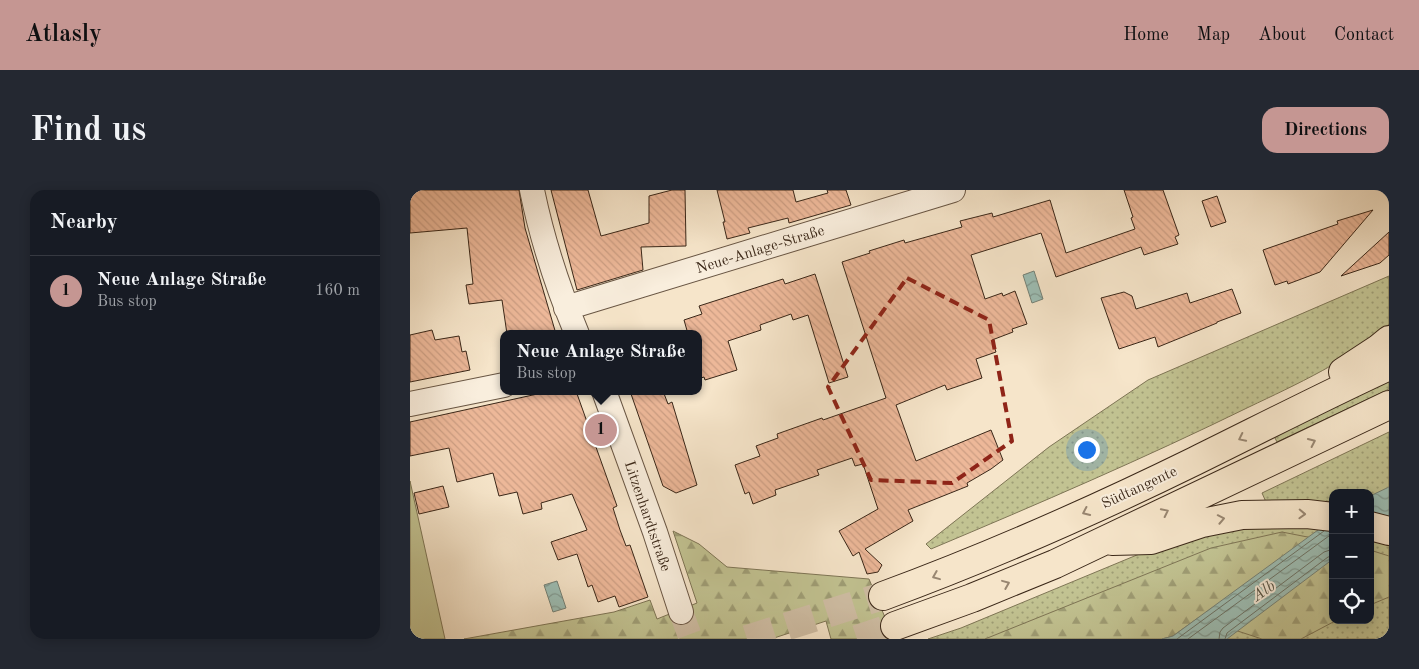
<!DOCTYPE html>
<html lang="en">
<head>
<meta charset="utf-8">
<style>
	:root { --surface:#171b24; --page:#242831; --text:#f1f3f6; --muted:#9ea1a6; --line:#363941; --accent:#c59692 }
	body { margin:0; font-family:"Old Standard TT",serif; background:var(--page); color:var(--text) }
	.controls { position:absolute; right:15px; bottom:15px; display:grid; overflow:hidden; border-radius:10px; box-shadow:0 2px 12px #0003 }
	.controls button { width:45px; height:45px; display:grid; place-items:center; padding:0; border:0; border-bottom:1px solid var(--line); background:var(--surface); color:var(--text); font:25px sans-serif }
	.you { position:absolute; left:676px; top:259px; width:18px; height:18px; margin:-12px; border:4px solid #fff; border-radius:50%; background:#1a73e8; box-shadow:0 0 0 8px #1a73e833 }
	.badge { display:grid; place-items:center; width:32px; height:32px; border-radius:50%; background:var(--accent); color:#111; font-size:16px; font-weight:700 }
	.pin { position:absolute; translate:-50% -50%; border:2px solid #fff; box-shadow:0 1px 5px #0006 }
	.popup { position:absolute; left:90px; top:140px; width:202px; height:65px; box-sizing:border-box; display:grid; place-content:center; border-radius:10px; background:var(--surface); filter:drop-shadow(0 1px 4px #0005); font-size:16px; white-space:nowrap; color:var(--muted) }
	.popup b { font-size:19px; color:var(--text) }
	.popup::after { content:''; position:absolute; left:50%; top:100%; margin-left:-10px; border:10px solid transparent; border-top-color:var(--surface) }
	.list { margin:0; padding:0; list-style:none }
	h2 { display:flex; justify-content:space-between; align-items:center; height:65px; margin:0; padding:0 20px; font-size:21px }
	h2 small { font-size:16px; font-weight:400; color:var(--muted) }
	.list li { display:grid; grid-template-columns:32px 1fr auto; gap:15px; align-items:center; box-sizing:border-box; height:70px; padding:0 20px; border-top:1px solid var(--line) }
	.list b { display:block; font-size:19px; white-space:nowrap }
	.list p { margin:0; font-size:16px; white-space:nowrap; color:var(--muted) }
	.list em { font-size:16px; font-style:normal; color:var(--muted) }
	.icon { flex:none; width:28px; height:28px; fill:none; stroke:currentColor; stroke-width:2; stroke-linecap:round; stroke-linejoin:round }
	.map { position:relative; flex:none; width:979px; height:449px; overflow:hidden; border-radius:15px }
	header { display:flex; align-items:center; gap:30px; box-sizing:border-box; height:70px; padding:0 25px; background:var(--accent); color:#111 }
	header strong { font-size:24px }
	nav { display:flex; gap:28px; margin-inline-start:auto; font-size:18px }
	.intro { display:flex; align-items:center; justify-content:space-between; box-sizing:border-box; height:120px; padding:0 30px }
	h1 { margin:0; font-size:35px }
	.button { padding:12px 22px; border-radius:15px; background:var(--accent); color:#111; font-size:18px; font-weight:700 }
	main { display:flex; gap:30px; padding:0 30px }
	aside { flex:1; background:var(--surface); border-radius:15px; box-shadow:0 2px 12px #0003 }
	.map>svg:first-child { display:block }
	.green { fill:url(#green-dots); stroke:#7e7555 }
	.forest { fill:url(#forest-firs); stroke:#7e7555 }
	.pitch { fill:#c2c392; stroke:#7e7555 }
	.water { fill:url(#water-waves); stroke:#758277 }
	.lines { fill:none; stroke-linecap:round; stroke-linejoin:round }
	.shore { stroke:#6c7367; stroke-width:1 }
	.building { fill:url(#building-back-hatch); stroke:#3a2718 }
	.minor-tunnel { stroke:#d0bfa6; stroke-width:24; stroke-dasharray:24 12; stroke-linecap:butt }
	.highway-tunnel { stroke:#d0bfa6; stroke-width:28; stroke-dasharray:28 14; stroke-linecap:butt }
	.minor-casing { stroke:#695644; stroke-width:26 }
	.highway-casing { stroke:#3a2718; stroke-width:30 }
	.minor { stroke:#f9eedd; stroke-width:24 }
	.highway { stroke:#f6e5ca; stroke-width:28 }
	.oneway { stroke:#988671 }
	.marked { fill:none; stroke:#8f2418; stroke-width:4; stroke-dasharray:10 6; stroke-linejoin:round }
	.labels { text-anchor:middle; stroke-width:4; stroke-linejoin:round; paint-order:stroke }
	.street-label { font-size:15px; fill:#3a2718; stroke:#f9eedd }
	.water-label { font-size:16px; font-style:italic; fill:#585547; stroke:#f9eedd }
</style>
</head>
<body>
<header>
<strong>Atlasly</strong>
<nav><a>Home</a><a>Map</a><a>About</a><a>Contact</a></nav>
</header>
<div class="intro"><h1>Find us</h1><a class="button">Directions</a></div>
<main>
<aside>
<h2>Nearby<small></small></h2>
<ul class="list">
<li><span class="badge">1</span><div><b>Neue Anlage Straße</b><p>Bus stop</p></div><em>160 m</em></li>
</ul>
</aside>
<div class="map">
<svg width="979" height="449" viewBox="0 0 979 449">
	<defs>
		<pattern id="green-dots" width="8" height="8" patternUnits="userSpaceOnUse" patternTransform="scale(1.25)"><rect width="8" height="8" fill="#c2c392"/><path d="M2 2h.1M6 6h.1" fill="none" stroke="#9f9e76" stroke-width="1.8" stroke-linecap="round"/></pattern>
		<pattern id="forest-firs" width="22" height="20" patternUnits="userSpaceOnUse" patternTransform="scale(1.25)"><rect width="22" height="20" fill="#c2c392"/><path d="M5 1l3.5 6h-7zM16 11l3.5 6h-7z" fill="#9f9e76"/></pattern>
		<pattern id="water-waves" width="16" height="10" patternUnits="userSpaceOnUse" patternTransform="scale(1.25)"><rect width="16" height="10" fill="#9dbfb6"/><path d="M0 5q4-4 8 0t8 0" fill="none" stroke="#819b93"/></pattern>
		<pattern id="building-back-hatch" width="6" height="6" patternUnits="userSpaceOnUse" patternTransform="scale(1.25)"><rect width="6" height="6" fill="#edb899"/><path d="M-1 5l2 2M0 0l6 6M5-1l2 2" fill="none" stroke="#cc9e83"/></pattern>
	</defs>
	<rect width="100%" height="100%" fill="#f6e5ca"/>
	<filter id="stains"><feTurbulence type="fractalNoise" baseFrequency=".004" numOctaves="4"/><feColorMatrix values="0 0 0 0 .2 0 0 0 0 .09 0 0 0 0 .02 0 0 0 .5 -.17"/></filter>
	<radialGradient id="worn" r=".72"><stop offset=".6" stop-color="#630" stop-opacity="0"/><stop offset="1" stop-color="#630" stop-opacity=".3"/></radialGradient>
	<path class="green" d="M 979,86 L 979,134 C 945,168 883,196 839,217 C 735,268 628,314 521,359 L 516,354 L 639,257 L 738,190 Z
		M 979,191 L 979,199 L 867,252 L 864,246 Z
		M 979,242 L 979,325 L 960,320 L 960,303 L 923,303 L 923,312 L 916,311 L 915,314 L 856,312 L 852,303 Z
		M 844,336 L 917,338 L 923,430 L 960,430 L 960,349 L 979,354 L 979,449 L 518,449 L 551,438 L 751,355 Z"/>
	<path class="forest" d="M 263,341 L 289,354 L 317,377 L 459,389 L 484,449 L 421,449 L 416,431 L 361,449 L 54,449 L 204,422 L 240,410 L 247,429 L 287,413 Z
		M 872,342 L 923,352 L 923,430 L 927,430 L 891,449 L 852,449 L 788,428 L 763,446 L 752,449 L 575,449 L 801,358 Z
		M 960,360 L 979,366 L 979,407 L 960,415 Z"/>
	<path class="pitch" d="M 0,291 L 35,449 L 0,449 Z"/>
	<path class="water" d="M 624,81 L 633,109 L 622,113 L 613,85 Z
		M 979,297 L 979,335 L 960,344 L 960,306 Z
		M 923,329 L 923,369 L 817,449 L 752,449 L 763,446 Z
		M 147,391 L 156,418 L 143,422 L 134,395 Z"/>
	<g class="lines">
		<path class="shore" d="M 767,449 L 914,341
			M 778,449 L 923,343
			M 809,449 L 810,442 L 813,438 L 914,362 L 923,359
			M 815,449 L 817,443 L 918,367 L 923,366"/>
	</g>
	<path class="building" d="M 0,0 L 109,0 L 115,38 L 146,144 L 97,144 L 92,110 L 59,114 L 56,95 L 63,94 L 57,38 L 0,43 Z
		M 141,0 L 178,0 L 191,46 L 239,33 L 239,6 L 262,0 L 275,0 L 276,56 L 231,57 L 233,80 L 167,100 Z
		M 307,0 L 383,0 L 386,12 L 418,3 L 417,0 L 436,0 L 441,15 L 379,33 L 378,28 L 338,38 L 340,43 L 317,49 L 313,32 L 315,32 Z
		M 714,0 L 753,0 L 769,45 L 765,47 L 768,54 L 734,65 L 731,57 L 646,87 L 631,43 L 561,65 L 575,109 L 592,103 L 593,106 L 605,101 L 617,134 L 602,139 L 603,142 L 582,150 L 586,162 L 566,169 L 572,188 L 537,200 L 535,195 L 486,215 L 506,271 L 581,240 L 593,270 L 581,279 L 557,293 L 558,296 L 498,320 L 503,331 L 455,359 L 472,375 L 468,382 L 457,384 L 449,362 L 443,366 L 429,341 L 468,319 L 453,274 L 445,276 L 442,268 L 407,280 L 409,285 L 365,300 L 366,305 L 343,314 L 339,302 L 335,304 L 325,275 L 350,266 L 346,256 L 368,248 L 367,244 L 412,228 L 413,230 L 476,208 L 432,72 L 460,63 L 459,61 L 494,50 L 495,53 L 552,37 L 550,31 L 582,23 L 583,27 L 640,10 L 656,63 L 725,39 L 721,28 L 723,27 Z
		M 807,6 L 816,32 L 801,37 L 792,11 Z
		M 963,20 L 910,82 L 878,94 L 877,91 L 865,95 L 853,60 L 928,34 L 927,31 Z
		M 979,42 L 979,65 L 970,73 L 931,86 Z
		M 405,84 L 438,187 L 419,193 L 398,125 L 383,130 L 381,124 L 350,135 L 351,140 L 318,151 L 327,180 L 295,190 L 294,187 L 288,189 L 288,144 L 278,144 L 274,130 L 292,124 L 289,116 L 373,89 L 375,94 Z
		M 822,99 L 831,123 L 807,132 L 807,133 L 748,157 L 745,147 L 709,159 L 691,108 L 714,102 L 722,106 L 726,119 L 777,103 L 780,113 Z
		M 22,140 L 25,150 L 49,146 L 52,162 L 56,161 L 60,180 L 0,192 L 0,145 Z
		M 141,201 L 166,201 L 207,316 L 203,318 L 210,340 L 216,356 L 220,355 L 238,407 L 209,417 L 205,406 L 188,412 L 182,395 L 178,397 L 167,364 L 148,370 L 141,352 L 177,340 L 162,304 L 131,313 L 132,319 L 113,324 L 107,302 L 89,306 L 83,283 L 47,292 L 39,258 L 0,266 L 0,232 Z
		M 220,201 L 253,201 L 258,214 L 262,212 L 287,295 L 266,303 L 253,296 Z
		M 33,296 L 39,317 L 9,324 L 4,303 Z"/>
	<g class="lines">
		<path class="minor-tunnel" d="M 271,422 L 281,449"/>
		<path class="highway-tunnel" d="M 337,449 L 473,406
			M 447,449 L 485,436"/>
		<defs>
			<path id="minor" d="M 122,0 C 132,49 148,98 167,144
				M 156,118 L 543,0
				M 194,201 L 245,342 L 271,422
				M 0,214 L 94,195"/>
			<path id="highway" d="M 933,182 L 968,159 L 979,150
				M 960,336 L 979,341
				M 702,351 L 741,350 L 792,333 L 832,325 L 897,324 L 923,327
				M 473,406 C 579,367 683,321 785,271 C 850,239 914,206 979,176
				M 485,436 L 562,408 L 645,374 L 979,215"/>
		</defs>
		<use href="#minor" class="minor-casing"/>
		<use href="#highway" class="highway-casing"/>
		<use href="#minor" class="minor"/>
		<use href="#highway" class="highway"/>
	</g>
	<defs><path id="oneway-chevron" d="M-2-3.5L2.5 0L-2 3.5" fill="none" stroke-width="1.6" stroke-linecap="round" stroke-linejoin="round" transform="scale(1.25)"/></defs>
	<g class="oneway">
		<use href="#oneway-chevron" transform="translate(832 248) rotate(154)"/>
		<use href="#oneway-chevron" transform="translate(902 252) rotate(-25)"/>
		<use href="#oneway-chevron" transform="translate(676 322) rotate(155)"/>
		<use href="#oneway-chevron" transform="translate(755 322) rotate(-26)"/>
		<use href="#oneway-chevron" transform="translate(892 324) rotate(2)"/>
		<use href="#oneway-chevron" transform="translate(811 329) rotate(-11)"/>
		<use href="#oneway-chevron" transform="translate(526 386) rotate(158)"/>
		<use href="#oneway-chevron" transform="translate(596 394) rotate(-22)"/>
	</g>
	<path class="marked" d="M 497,88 L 579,130 L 602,251 L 542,293 L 461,290 L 418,197 Z"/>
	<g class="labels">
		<g class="street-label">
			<text transform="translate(350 59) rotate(-17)" y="5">Neue-Anlage-Straße</text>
			<text transform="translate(729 297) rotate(-25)" y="5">Südtangente</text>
			<text transform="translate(238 326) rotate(71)" y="5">Litzenhardtstraße</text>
		</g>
		<g class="water-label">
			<text transform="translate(853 400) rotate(-35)" y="6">Alb</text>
		</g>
	</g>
	<rect width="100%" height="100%" filter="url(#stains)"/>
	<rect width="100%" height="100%" fill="url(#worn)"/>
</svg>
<div class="controls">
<button>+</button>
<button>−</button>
<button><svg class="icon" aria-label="locate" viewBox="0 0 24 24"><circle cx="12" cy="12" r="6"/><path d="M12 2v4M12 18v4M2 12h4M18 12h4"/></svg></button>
</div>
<div class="you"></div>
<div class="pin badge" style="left:191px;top:240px">1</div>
<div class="popup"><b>Neue Anlage Straße</b>Bus stop</div>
</div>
</main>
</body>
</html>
